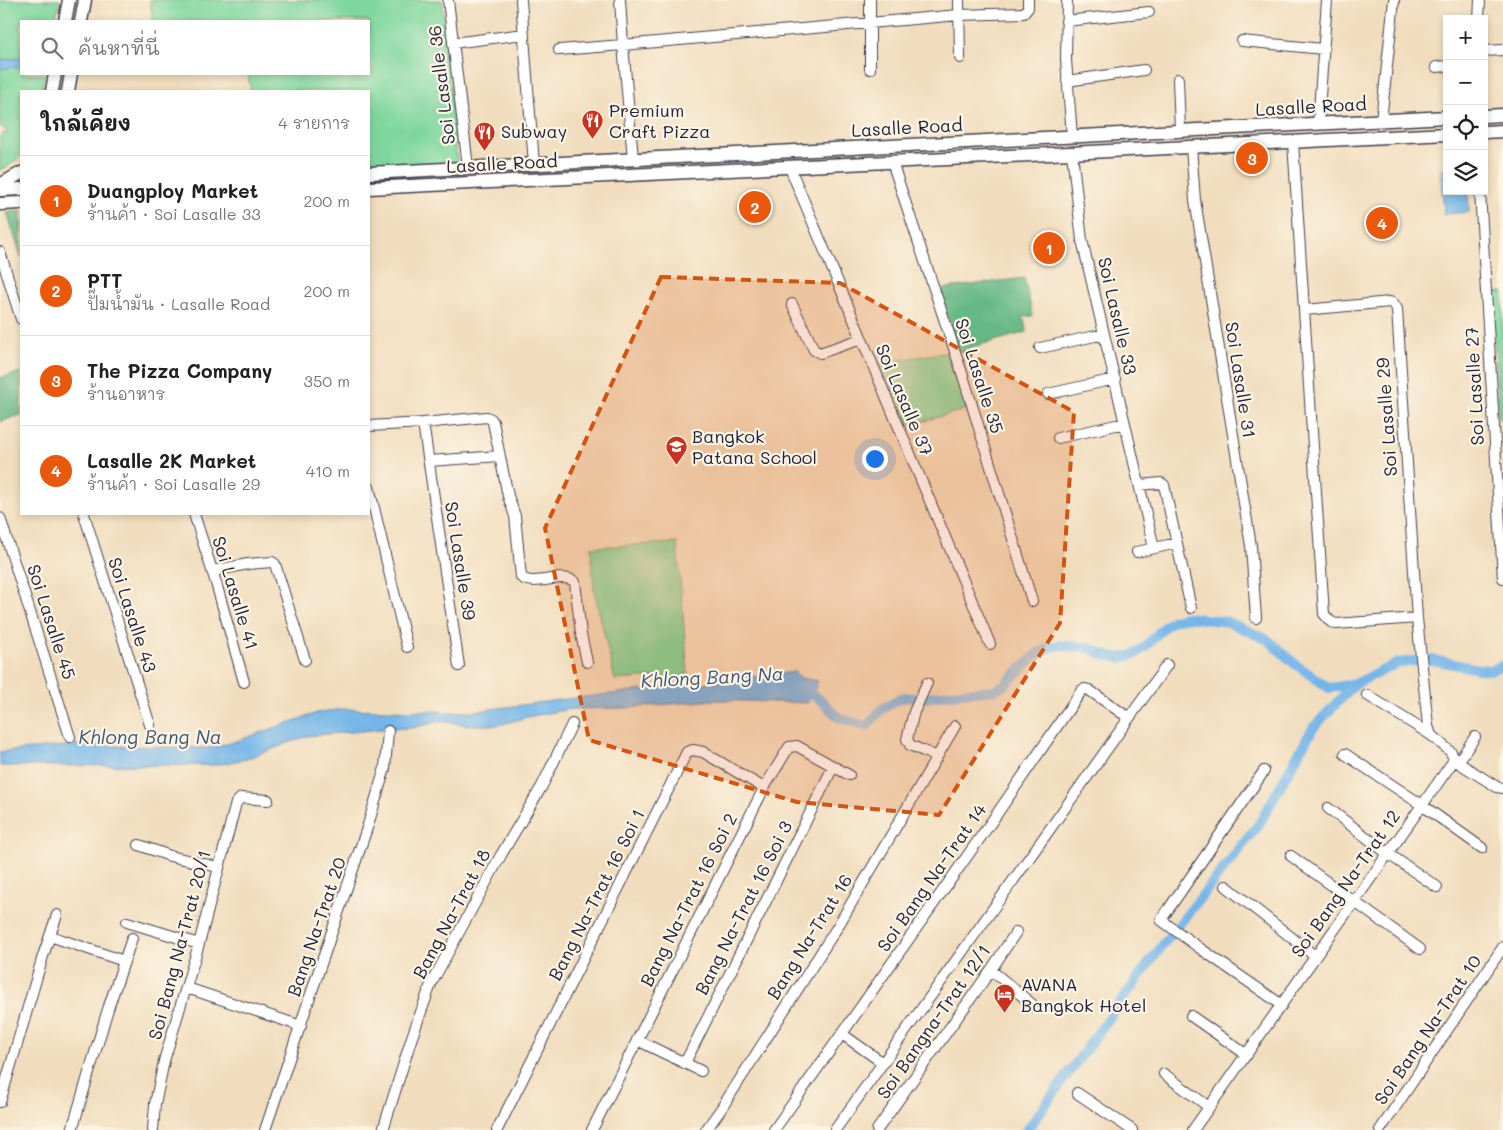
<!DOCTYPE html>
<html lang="th">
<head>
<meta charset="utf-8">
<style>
	:root { --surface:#fff; --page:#f2f2f2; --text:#202124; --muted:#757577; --line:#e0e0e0; --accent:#ea580c }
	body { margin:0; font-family:Mali,"Playpen Sans Thai",sans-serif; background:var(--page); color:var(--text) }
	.controls { position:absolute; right:15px; top:15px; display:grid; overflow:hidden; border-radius:0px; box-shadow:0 2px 8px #0003 }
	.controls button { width:45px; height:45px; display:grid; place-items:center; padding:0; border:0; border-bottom:1px solid var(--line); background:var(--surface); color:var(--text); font:25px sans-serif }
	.you { position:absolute; left:874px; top:458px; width:18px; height:18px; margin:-12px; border:4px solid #fff; border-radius:50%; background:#1a73e8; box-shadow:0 0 0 8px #1a73e833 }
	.badge { display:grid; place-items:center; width:32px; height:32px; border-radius:50%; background:var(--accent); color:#fff; font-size:16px; font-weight:700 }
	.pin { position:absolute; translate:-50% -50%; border:2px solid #fff; box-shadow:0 1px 5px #0006 }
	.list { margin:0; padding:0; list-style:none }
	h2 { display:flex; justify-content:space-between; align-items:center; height:65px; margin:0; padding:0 20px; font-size:21px }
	h2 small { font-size:16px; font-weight:400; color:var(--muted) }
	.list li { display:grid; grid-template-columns:32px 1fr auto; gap:15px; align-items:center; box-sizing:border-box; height:90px; padding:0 20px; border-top:1px solid var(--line) }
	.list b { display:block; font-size:19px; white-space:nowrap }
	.list p { margin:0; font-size:16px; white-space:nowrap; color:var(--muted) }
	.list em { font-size:16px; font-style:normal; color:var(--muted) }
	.icon { flex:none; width:28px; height:28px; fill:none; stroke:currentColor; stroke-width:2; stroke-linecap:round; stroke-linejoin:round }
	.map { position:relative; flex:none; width:1503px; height:1130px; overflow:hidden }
	.search { position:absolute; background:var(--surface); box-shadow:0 2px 8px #0003; left:20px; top:20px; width:350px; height:55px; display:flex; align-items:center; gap:12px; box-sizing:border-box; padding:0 18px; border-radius:0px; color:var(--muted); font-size:19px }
	.panel { position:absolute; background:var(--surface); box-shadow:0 2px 8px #0003; left:20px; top:90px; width:350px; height:425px; border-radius:0px }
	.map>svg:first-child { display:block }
	.green { fill:#7ed79d; stroke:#507c6c }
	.forest { fill:#66b884; stroke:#446d60 }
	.water { fill:#74b6e9; stroke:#4b6c92 }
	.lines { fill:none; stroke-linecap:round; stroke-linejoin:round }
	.canal { stroke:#74b6e9; stroke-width:10 }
	.minor-casing { stroke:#413e4e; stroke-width:12 }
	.tertiary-casing { stroke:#413e4e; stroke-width:15 }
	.minor { stroke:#fff; stroke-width:10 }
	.tertiary { stroke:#fff; stroke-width:12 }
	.marked { fill:#d45411; fill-opacity:0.2; stroke:#d45411; stroke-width:4; stroke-dasharray:10 6; stroke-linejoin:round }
	.labels { text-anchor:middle; stroke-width:4.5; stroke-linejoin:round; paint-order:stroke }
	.street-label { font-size:18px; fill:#22223b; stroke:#fcf5e5 }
	.poi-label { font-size:18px; fill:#22223b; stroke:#fcf5e5; text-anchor:start }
	.water-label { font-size:19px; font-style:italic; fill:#3f5678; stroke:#fcf5e5 }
</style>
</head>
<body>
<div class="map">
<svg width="1503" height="1130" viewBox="0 0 1503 1130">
	<rect width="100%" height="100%" fill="#fcf5e5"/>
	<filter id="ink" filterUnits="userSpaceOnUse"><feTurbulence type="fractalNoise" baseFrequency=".02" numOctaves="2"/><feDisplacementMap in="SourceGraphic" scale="10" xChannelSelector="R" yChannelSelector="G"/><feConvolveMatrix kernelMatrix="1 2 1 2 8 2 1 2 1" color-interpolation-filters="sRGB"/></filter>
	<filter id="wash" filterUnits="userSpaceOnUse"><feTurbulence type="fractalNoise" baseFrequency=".0096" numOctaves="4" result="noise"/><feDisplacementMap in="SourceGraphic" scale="20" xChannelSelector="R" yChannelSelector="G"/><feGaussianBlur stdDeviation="1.12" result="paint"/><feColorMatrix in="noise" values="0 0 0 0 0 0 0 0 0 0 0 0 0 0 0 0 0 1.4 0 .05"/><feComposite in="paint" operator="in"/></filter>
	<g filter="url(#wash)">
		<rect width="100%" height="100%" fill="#f1ddbd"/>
		<path class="green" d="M 0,0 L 60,0 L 55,21 L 21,21 L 21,58 L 0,60 Z
			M 150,0 L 442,0 L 457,162 L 369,166 L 369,91 L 251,91 L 248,74 L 369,74 L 369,21 L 153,21 Z
			M 21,66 L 21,74 L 45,74 L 42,91 L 21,91 L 21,156 L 7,167 L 0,170 L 0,136 L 8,132 L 0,126 L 0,69 Z
			M 1503,292 L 1503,418 L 1499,419 L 1492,293 Z
			M 949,352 L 967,409 L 903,427 L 876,363 Z
			M 677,543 L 688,675 L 615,680 L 594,590 L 591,547 Z"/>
		<path class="forest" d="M 21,211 L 21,257 L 7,212 Z
			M 1024,278 L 1033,316 L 1023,317 L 1027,332 L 958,351 L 940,289 Z
			M 21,372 L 21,415 L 0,422 L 0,378 Z"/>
		<path class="water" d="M 21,58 L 21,66 L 0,69 L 0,60 Z
			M 1441,169 L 1447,169 L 1447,191 L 1468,191 L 1469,212 L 1444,214 Z
			M 795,672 L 801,678 L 818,681 L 808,703 L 714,700 L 627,708 L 569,709 L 527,717 L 499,725 L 467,725 L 442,721 L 411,728 L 392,728 L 307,736 L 246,759 L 216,765 L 0,766 L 0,752 L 75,745 L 209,748 L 234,742 L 317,713 L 342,709 L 470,712 L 559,700 Z"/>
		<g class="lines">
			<path class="canal" d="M 799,691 L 811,693 L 823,702 L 839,718 L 867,726 L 881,710 L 897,700 L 905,697 L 921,699 L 940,695 L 994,690 L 1003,686 L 1038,653 L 1051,647 L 1060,645 L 1090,648 L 1102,654 L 1120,658 L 1133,655 L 1145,647 L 1164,627 L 1173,620 L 1187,617 L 1228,622 L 1268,640 L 1295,664 L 1329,688 L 1355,684 L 1398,663 L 1415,661 L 1434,660 L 1478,669 L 1491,670 L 1503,665
				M 1027,1130 L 1158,951 L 1259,824 L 1313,728 L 1355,684"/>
		</g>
	</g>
	<g filter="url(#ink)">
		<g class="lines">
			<defs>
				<path id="minor" d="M 448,0 L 468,167
					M 521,0 L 534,164
					M 870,0 L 870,69
					M 959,0 L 960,58
					M 1067,0 L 1066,60 L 1072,136
					M 1479,19 L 1480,0
					M 1066,21 L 1149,12
					M 1242,41 L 1323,49
					M 453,43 L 524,34
					M 559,50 L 623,45 L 620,0
					M 1484,51 L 1503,50
					M 1436,67 L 1447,66
					M 1178,79 L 1180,131
					M 1067,81 L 1144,70
					M 1381,121 L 1394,0
					M 1318,124 L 1327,0
					M 1293,142 L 1324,614 L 1331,622 L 1336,624 L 1417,618
					M 1191,147 L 1195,200 L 1251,546 L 1256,618
					M 1072,153 L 1082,240 L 1154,548
					M 633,159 L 623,45 L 959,15 L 1024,13 L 1028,8 L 1028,0
					M 892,162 L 964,379 L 1032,601
					M 790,168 L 990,644
					M 1480,191 L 1503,578
					M 0,252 L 21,319
					M 792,304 L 814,350 L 820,353 L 861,339
					M 1040,348 L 1104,334
					M 1048,394 L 1115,379
					M 423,423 L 487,417 L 491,419 L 493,422 L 508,496 L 515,516 L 521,577 C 534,588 563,571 575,582 L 581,634 L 587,662
					M 369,426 L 423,423 L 459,666
					M 1058,438 L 1125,423
					M 429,461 L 500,456
					M 1140,485 L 1161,483 L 1164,485 L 1191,608
					M 369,487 L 407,647
					M 84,514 L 150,725
					M 194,514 L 216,583 L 244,682
					M 0,518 L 70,737
					M 1137,552 L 1177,543
					M 212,571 L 248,564 L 272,562 L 275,564 L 305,660
					M 927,683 L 914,712 L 907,739 L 910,745 L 937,757
					M 1367,695 L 1431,735
					M 1345,754 L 1422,805 L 1482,848
					M 1454,760 L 1497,787 L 1503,788
					M 1458,762 L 1475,737
					M 1264,771 L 1161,920 L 1201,949 L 1282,1005
					M 1328,808 L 1387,853 L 1437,887
					M 139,845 L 170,856 L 218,867
					M 1291,856 L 1420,949
					M 1226,886 L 1315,956
					M 127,922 L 199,944
					M 50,936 L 124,961
					M 991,970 L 1033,1005
					M 187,988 L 301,1026
					M 1191,1016 L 1247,1055
					M 842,1034 L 883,1063
					M 637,1040 L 701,1071
					M 685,1063 L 833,767
					M 1164,1074 L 1209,1107
					M 1077,1093 L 1132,1130
					M 0,1102 L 43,956 L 57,915
					M 72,1130 L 108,1009 L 132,938
					M 153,1130 L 155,1104 L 164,1061 L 199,944 L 236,803 L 241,798 L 268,800
					M 265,1130 L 368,825 L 385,768 L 388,731
					M 383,1130 L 412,1037 L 431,984 L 501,855 L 542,786 L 572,724
					M 497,1130 L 687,752 L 693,750 L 703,752 L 764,788
					M 592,1130 L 764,788 L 789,747 L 797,746 L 849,775
					M 706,1130 L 721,1109 L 838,926 L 955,726
					M 774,1130 L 992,821 L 1082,690 L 1085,689 L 1089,690 L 1129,718
					M 835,1130 L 1167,665
					M 877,1130 L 991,970 L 1016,932
					M 1193,1130 L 1454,760 L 1451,752 L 1431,735 L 1428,726 L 1417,618 L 1397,309 L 1394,304 L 1390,302 L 1305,310
					M 1380,1130 L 1503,947"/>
				<path id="tertiary" d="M 65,21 L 69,0
					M 81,21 L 85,0
					M 52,91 L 55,74
					M 68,91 L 71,74
					M 1484,116 L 1503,115
					M 1484,132 L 1503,131
					M 369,173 L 1447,117
					M 0,185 L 21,173
					M 369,188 L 1447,134
					M 0,190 L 21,189
					M 0,204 L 21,203"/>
			</defs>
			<use href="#minor" class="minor-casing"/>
			<use href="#tertiary" class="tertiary-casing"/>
			<use href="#minor" class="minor"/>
			<use href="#tertiary" class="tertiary"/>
		</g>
	</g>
	<path class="marked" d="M 661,277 L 840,283 L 1074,412 L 1060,623 L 939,815 L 797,802 L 589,740 L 545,528 Z"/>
	<defs>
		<symbol id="restaurant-pin" viewBox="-11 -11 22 30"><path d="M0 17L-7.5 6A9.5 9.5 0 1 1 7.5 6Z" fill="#c8321e" stroke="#fcf5e5"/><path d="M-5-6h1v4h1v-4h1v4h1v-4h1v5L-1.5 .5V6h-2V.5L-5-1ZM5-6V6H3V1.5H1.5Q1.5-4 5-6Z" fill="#fff"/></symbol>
		<symbol id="school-pin" viewBox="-11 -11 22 30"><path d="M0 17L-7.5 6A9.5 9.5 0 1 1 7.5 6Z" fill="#c8321e" stroke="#fcf5e5"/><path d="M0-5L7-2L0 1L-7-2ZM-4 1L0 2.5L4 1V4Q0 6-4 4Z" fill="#fff"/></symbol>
		<symbol id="hotel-pin" viewBox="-11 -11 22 30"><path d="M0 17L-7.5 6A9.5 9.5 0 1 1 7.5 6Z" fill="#c8321e" stroke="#fcf5e5"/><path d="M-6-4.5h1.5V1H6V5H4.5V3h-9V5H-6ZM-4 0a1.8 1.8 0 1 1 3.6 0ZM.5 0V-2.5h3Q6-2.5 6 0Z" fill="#fff"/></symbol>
	</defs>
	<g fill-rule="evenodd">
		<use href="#restaurant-pin" x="580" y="108" width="25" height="34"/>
		<use href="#restaurant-pin" x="472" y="120" width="25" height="34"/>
		<use href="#school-pin" x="664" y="434" width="25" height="34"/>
		<use href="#hotel-pin" x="992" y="982" width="25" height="34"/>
	</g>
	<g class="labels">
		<g class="street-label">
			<text transform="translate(442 85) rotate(-97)" y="6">Soi Lasalle 36</text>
			<text transform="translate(1311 107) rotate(-3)" y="6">Lasalle Road</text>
			<text transform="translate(907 128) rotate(-3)" y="6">Lasalle Road</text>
			<text transform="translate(502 164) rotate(-3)" y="6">Lasalle Road</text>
			<text transform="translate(1117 316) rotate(77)" y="6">Soi Lasalle 33</text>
			<text transform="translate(979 376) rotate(72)" y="6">Soi Lasalle 35</text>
			<text transform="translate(1240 380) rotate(81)" y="6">Soi Lasalle 31</text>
			<text transform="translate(1475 386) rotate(-93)" y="6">Soi Lasalle 27</text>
			<text transform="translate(904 400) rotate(67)" y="6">Soi Lasalle 37</text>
			<text transform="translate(1387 417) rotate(-94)" y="6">Soi Lasalle 29</text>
			<text transform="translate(460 561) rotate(81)" y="6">Soi Lasalle 39</text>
			<text transform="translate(235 593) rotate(73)" y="6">Soi Lasalle 41</text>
			<text transform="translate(132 615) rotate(72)" y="6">Soi Lasalle 43</text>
			<text transform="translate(51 622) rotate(72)" y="6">Soi Lasalle 45</text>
			<text transform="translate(932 878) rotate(-55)" y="6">Soi Bang Na-Trat 14</text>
			<text transform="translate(1346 884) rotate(-55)" y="6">Soi Bang Na-Trat 12</text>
			<text transform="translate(597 895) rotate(-63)" y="6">Bang Na-Trat 16 Soi 1</text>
			<text transform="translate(689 900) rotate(-63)" y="6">Bang Na-Trat 16 Soi 2</text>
			<text transform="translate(744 908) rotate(-63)" y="6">Bang Na-Trat 16 Soi 3</text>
			<text transform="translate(452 914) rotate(-62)" y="6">Bang Na-Trat 18</text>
			<text transform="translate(317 927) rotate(-71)" y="6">Bang Na-Trat 20</text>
			<text transform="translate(810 937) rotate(-58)" y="6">Bang Na-Trat 16</text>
			<text transform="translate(180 945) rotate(-75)" y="6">Soi Bang Na-Trat 20/1</text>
			<text transform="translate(934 1022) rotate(-55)" y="6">Soi Bangna-Trat 12/1</text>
			<text transform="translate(1428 1030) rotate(-56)" y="6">Soi Bang Na-Trat 10</text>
		</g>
		<g class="poi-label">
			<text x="609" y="117">Premium<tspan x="609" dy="21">Craft Pizza</tspan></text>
			<text x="501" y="138">Subway</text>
			<text x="692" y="443">Bangkok<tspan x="692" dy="21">Patana School</tspan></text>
			<text x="1021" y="991">AVANA<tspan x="1021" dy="21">Bangkok Hotel</tspan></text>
		</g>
		<g class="water-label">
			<text transform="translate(712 677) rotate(-3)" y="7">Khlong Bang Na</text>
			<text x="150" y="744">Khlong Bang Na</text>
		</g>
	</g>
</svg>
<div class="controls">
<button>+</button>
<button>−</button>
<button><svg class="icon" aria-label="locate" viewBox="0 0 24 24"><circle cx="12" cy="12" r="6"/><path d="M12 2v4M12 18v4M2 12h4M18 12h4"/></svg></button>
<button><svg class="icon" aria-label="layers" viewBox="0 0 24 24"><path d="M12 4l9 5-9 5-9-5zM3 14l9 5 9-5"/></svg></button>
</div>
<div class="you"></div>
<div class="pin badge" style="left:1049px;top:248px">1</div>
<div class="pin badge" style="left:755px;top:207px">2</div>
<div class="pin badge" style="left:1252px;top:158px">3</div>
<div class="pin badge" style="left:1382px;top:223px">4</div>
<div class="search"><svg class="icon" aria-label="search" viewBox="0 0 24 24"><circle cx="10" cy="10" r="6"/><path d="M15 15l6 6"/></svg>ค้นหาที่นี่</div>
<section class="panel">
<h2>ใกล้เคียง<small>4 รายการ</small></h2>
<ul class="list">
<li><span class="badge">1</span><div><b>Duangploy Market</b><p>ร้านค้า · Soi Lasalle 33</p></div><em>200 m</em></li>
<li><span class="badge">2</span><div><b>PTT</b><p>ปั๊มน้ำมัน · Lasalle Road</p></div><em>200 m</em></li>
<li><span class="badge">3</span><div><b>The Pizza Company</b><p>ร้านอาหาร</p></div><em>350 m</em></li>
<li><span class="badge">4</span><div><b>Lasalle 2K Market</b><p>ร้านค้า · Soi Lasalle 29</p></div><em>410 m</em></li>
</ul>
</section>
</div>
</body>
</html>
